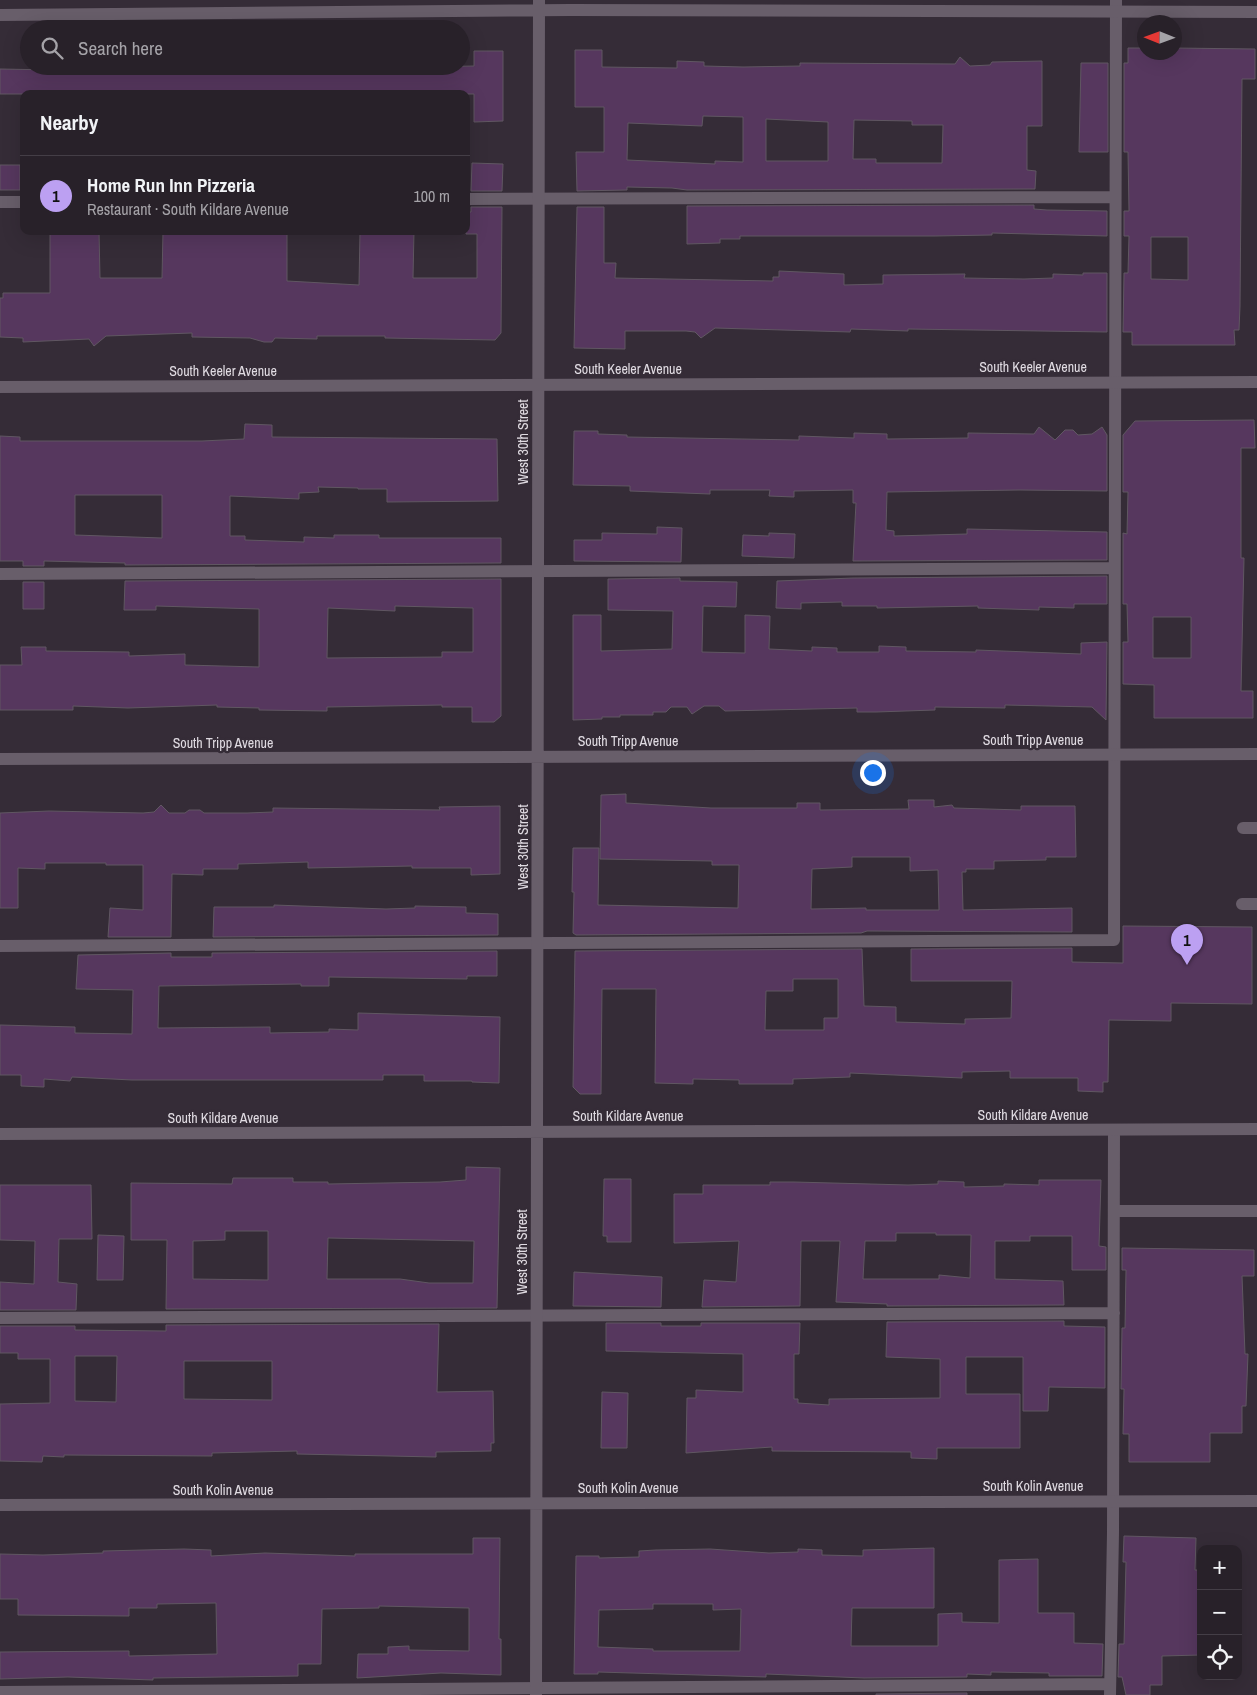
<!DOCTYPE html>
<html lang="en">
<head>
<meta charset="utf-8">
<style>
	:root { --surface:#282129; --page:#342e35; --text:#f1f3f6; --muted:#a5a3a8; --line:#443e46; --accent:#bca0f2 }
	body { margin:0; font-family:"Archivo Narrow",sans-serif; background:var(--page); color:var(--text) }
	.controls { position:absolute; right:15px; bottom:15px; display:grid; overflow:hidden; border-radius:10px; box-shadow:0 5px 20px #0002 }
	.controls button { width:45px; height:45px; display:grid; place-items:center; padding:0; border:0; border-bottom:1px solid var(--line); background:var(--surface); color:var(--text); font:25px sans-serif }
	.compass { position:absolute; left:1137px; top:15px; width:45px; height:45px; border-radius:50%; background:var(--surface); box-shadow:0 5px 20px #0002; rotate:271deg }
	.you { position:absolute; left:872px; top:772px; width:18px; height:18px; margin:-12px; border:4px solid #fff; border-radius:50%; background:#1a73e8; box-shadow:0 0 0 8px #1a73e833 }
	.badge { display:grid; place-items:center; width:32px; height:32px; border-radius:50%; background:var(--accent); color:#111; font-size:16px; font-weight:700 }
	.pin { position:absolute; translate:-50% -41px; filter:drop-shadow(0 1px 2px #0008) }
	.pin::after { content:''; position:absolute; top:26px; width:18px; height:15px; background:inherit; clip-path:polygon(0 0,100% 0,50% 100%) }
	.list { margin:0; padding:0; list-style:none }
	h2 { display:flex; justify-content:space-between; align-items:center; height:65px; margin:0; padding:0 20px; font-size:21px }
	h2 small { font-size:16px; font-weight:400; color:var(--muted) }
	.list li { display:grid; grid-template-columns:32px 1fr auto; gap:15px; align-items:center; box-sizing:border-box; height:80px; padding:0 20px; border-top:1px solid var(--line) }
	.list b { display:block; font-size:19px; white-space:nowrap }
	.list p { margin:0; font-size:16px; white-space:nowrap; color:var(--muted) }
	.list em { font-size:16px; font-style:normal; color:var(--muted) }
	.icon { flex:none; width:28px; height:28px; fill:none; stroke:currentColor; stroke-width:2; stroke-linecap:round; stroke-linejoin:round }
	.map { position:relative; flex:none; width:1257px; height:1695px; overflow:hidden }
	.search { position:absolute; background:var(--surface); box-shadow:0 5px 20px #0002; left:20px; top:20px; width:450px; height:55px; display:flex; align-items:center; gap:12px; box-sizing:border-box; padding:0 18px; border-radius:28px; color:var(--muted); font-size:19px }
	.panel { position:absolute; background:var(--surface); box-shadow:0 5px 20px #0002; left:20px; top:90px; width:450px; height:145px; border-radius:10px }
	.map>svg:first-child { display:block }
	.building { fill:#56375e; stroke:#605762; fill-rule:evenodd }
	.lines { fill:none; stroke-linecap:round; stroke-linejoin:round }
	.service { stroke:#685e6a; stroke-width:12 }
	.minor { stroke:#685e6a; stroke-width:12 }
	.tertiary { stroke:#685e6a; stroke-width:12 }
	.labels { text-anchor:middle; stroke-width:4.5; stroke-linejoin:round; paint-order:stroke }
	.street-label { font-size:14px; fill:#e0dbe2; stroke:#352c37 }
</style>
</head>
<body>
<div class="map">
<svg width="1257" height="1695" viewBox="0 0 1257 1695">
	<rect width="100%" height="100%" fill="#352c37"/>
	<path class="building" d="M 1128,48 L 1144,48 L 1144,52 L 1174,52 L 1174,48 L 1255,49 L 1255,79 L 1242,79 L 1240,306 L 1239,330 L 1234,330 L 1235,345 L 1132,345 L 1132,332 L 1123,332 L 1124,273 L 1128,273 L 1129,236 L 1124,236 L 1124,211 L 1129,211 L 1128,152 L 1124,152 L 1124,63 L 1128,63 ZM 1151,237 L 1188,237 L 1188,280 L 1151,279 Z
		M 575,50 L 602,50 L 602,67 L 677,68 L 677,61 L 704,62 L 704,66 L 743,67 L 800,66 L 800,63 L 955,64 L 960,57 L 970,66 L 990,65 L 992,62 L 1042,61 L 1042,126 L 1027,126 L 1027,170 L 1036,171 L 1035,189 L 687,190 L 672,188 L 627,187 L 627,190 L 577,191 L 576,152 L 604,152 L 604,107 L 575,107 ZM 703,116 L 743,117 L 743,162 L 715,161 L 715,164 L 627,160 L 628,123 L 702,126 ZM 766,119 L 828,122 L 828,161 L 766,161 ZM 854,120 L 912,121 L 912,125 L 943,125 L 942,163 L 876,163 L 876,159 L 853,159 Z
		M 474,51 L 503,51 L 503,121 L 474,122 L 474,94 L 0,94 L 0,69 L 54,70 L 54,66 L 124,66 L 124,70 L 163,70 L 163,67 L 190,66 L 289,68 L 289,66 L 359,68 L 474,66 Z
		M 1081,63 L 1108,63 L 1108,152 L 1079,152 Z
		M 472,163 L 503,164 L 502,191 L 471,191 Z
		M 0,165 L 20,165 L 20,190 L 0,190 Z
		M 1034,205 L 1034,209 L 1047,210 L 1107,211 L 1107,236 L 992,233 L 992,235 L 935,236 L 740,236 L 740,239 L 720,239 L 720,243 L 687,244 L 687,206 Z
		M 471,207 L 502,207 L 501,333 L 495,340 L 385,338 L 385,336 L 317,336 L 317,339 L 275,338 L 272,342 L 264,342 L 250,338 L 192,337 L 192,333 L 106,336 L 94,346 L 89,339 L 23,342 L 23,338 L 0,337 L 0,298 L 3,298 L 3,293 L 50,293 L 50,231 L 99,231 L 100,278 L 162,278 L 163,231 L 287,231 L 287,281 L 359,285 L 360,231 L 414,231 L 413,278 L 477,278 L 477,234 L 466,234 L 466,212 L 471,212 Z
		M 577,207 L 604,207 L 604,263 L 616,263 L 615,278 L 773,281 L 773,277 L 779,277 L 779,271 L 844,274 L 844,285 L 883,284 L 883,275 L 965,274 L 964,278 L 1024,279 L 1053,278 L 1053,274 L 1083,275 L 1083,273 L 1107,273 L 1107,332 L 908,329 L 908,331 L 851,329 L 850,332 L 715,328 L 701,338 L 695,332 L 686,331 L 625,331 L 625,349 L 574,348 Z
		M 1254,420 L 1255,448 L 1241,448 L 1241,558 L 1244,558 L 1241,691 L 1253,691 L 1253,718 L 1154,718 L 1154,685 L 1123,684 L 1123,642 L 1128,642 L 1127,604 L 1123,604 L 1123,533 L 1127,534 L 1128,492 L 1123,492 L 1123,435 L 1135,421 ZM 1153,617 L 1191,617 L 1191,658 L 1153,658 Z
		M 245,424 L 272,425 L 272,437 L 497,439 L 498,501 L 387,502 L 387,489 L 358,489 L 358,488 L 318,487 L 319,492 L 299,493 L 299,499 L 230,496 L 230,536 L 245,536 L 245,540 L 304,542 L 304,537 L 334,538 L 334,535 L 379,535 L 379,538 L 501,538 L 501,563 L 125,565 L 125,563 L 44,561 L 44,566 L 23,566 L 23,561 L 0,561 L 0,436 L 20,437 L 20,441 L 202,441 L 244,439 ZM 75,495 L 162,495 L 162,538 L 75,535 Z
		M 1039,427 L 1055,440 L 1065,430 L 1073,430 L 1078,435 L 1092,434 L 1102,427 L 1107,435 L 1107,491 L 1020,490 L 887,492 L 886,530 L 894,531 L 894,536 L 967,534 L 967,529 L 1107,532 L 1107,560 L 853,561 L 856,503 L 853,503 L 853,490 L 794,491 L 794,497 L 769,496 L 770,490 L 710,490 L 710,494 L 630,491 L 630,486 L 573,485 L 574,431 L 598,431 L 598,434 L 627,435 L 627,437 L 799,440 L 799,436 L 854,438 L 854,433 L 887,434 L 887,439 L 968,438 L 968,433 L 1034,434 Z
		M 657,527 L 682,528 L 681,562 L 574,561 L 574,540 L 602,540 L 602,533 L 657,534 Z
		M 769,533 L 795,534 L 794,558 L 742,556 L 743,535 L 769,536 Z
		M 1107,576 L 1107,604 L 1074,604 L 1074,608 L 1039,607 L 1039,610 L 978,608 L 978,606 L 877,608 L 877,606 L 842,606 L 842,602 L 801,603 L 801,609 L 776,608 L 777,581 L 853,578 Z
		M 680,578 L 680,581 L 737,582 L 736,607 L 703,606 L 702,652 L 745,653 L 745,615 L 770,616 L 769,649 L 812,651 L 812,647 L 837,648 L 837,652 L 879,652 L 879,646 L 906,647 L 906,651 L 976,652 L 976,650 L 1081,654 L 1081,643 L 1107,642 L 1106,720 L 1092,707 L 1005,705 L 1005,708 L 935,707 L 935,710 L 876,712 L 857,712 L 857,708 L 725,711 L 719,706 L 704,706 L 692,714 L 687,707 L 671,707 L 666,712 L 653,712 L 653,715 L 620,715 L 620,717 L 602,717 L 602,719 L 573,720 L 573,615 L 601,615 L 601,651 L 672,649 L 673,611 L 608,610 L 608,579 Z
		M 501,579 L 501,716 L 494,722 L 472,722 L 472,707 L 442,707 L 442,705 L 327,707 L 327,711 L 259,710 L 259,708 L 217,707 L 217,705 L 128,708 L 73,706 L 73,710 L 0,710 L 0,665 L 22,665 L 21,647 L 46,647 L 46,651 L 129,652 L 129,656 L 185,654 L 185,665 L 259,667 L 259,609 L 156,606 L 156,610 L 124,610 L 125,581 ZM 395,606 L 473,608 L 473,652 L 442,652 L 442,657 L 327,658 L 328,608 L 395,611 Z
		M 23,582 L 44,582 L 44,609 L 23,609 Z
		M 626,794 L 626,803 L 711,808 L 797,808 L 797,803 L 820,803 L 820,810 L 909,809 L 908,800 L 934,800 L 934,807 L 952,805 L 954,808 L 1021,810 L 1021,806 L 1075,806 L 1076,857 L 1046,857 L 1046,860 L 994,861 L 994,869 L 966,869 L 966,872 L 962,872 L 963,910 L 1072,908 L 1072,932 L 867,931 L 861,933 L 576,935 L 573,933 L 574,892 L 572,892 L 573,848 L 599,848 L 598,905 L 738,908 L 739,865 L 712,865 L 712,861 L 600,859 L 601,795 ZM 852,857 L 910,857 L 910,871 L 938,870 L 939,910 L 866,910 L 866,908 L 811,909 L 812,869 L 852,867 Z
		M 161,805 L 169,813 L 185,813 L 189,810 L 200,810 L 204,813 L 247,813 L 273,812 L 273,808 L 440,810 L 439,807 L 500,806 L 500,874 L 471,875 L 471,868 L 412,868 L 412,866 L 308,868 L 308,862 L 238,864 L 238,869 L 203,869 L 203,875 L 172,874 L 171,937 L 108,937 L 110,908 L 143,910 L 143,865 L 106,865 L 106,863 L 45,863 L 45,869 L 18,868 L 18,908 L 0,908 L 0,813 L 49,811 L 143,813 L 154,812 Z
		M 274,905 L 386,909 L 415,908 L 415,906 L 466,907 L 466,913 L 498,914 L 498,935 L 213,937 L 214,907 L 274,907 Z
		M 1123,926 L 1252,927 L 1252,1004 L 1171,1003 L 1171,1021 L 1109,1020 L 1108,1082 L 1103,1082 L 1103,1092 L 1078,1091 L 1078,1078 L 1010,1078 L 1010,1071 L 962,1072 L 962,1078 L 850,1073 L 850,1077 L 793,1079 L 793,1084 L 739,1084 L 739,1080 L 693,1079 L 693,1084 L 655,1083 L 656,989 L 602,989 L 601,1094 L 580,1094 L 573,1087 L 575,951 L 862,949 L 864,1006 L 896,1007 L 896,1022 L 965,1024 L 965,1019 L 1011,1018 L 1012,981 L 911,981 L 911,949 L 1072,948 L 1072,962 L 1123,963 ZM 793,979 L 838,979 L 838,1018 L 824,1018 L 824,1030 L 765,1030 L 766,991 L 793,991 Z
		M 497,951 L 497,976 L 467,976 L 467,979 L 329,977 L 329,986 L 301,986 L 301,984 L 159,986 L 158,1028 L 270,1027 L 270,1033 L 329,1032 L 329,1029 L 358,1030 L 358,1013 L 500,1017 L 499,1083 L 472,1082 L 472,1081 L 424,1081 L 424,1075 L 383,1075 L 383,1080 L 132,1080 L 72,1077 L 70,1081 L 44,1079 L 44,1087 L 21,1086 L 21,1075 L 0,1075 L 0,1025 L 75,1027 L 75,1033 L 132,1034 L 133,990 L 76,989 L 78,955 L 171,953 L 171,957 L 212,957 L 212,953 Z
		M 466,1167 L 500,1168 L 497,1308 L 166,1309 L 167,1240 L 131,1240 L 131,1183 L 232,1184 L 233,1178 L 293,1178 L 293,1182 L 328,1182 L 328,1184 L 440,1182 L 466,1180 ZM 225,1231 L 268,1231 L 268,1280 L 193,1279 L 193,1241 L 225,1240 ZM 328,1238 L 474,1241 L 473,1283 L 429,1283 L 400,1279 L 327,1279 Z
		M 604,1179 L 631,1179 L 631,1242 L 607,1242 L 607,1236 L 603,1236 Z
		M 1039,1180 L 1101,1180 L 1099,1246 L 1106,1247 L 1106,1270 L 1072,1270 L 1072,1236 L 1030,1236 L 1030,1241 L 995,1241 L 995,1279 L 1063,1281 L 1064,1305 L 887,1306 L 887,1304 L 836,1302 L 840,1241 L 801,1241 L 800,1306 L 702,1307 L 704,1280 L 736,1282 L 739,1241 L 674,1243 L 674,1194 L 703,1194 L 703,1185 L 770,1185 L 770,1182 L 794,1182 L 908,1185 L 938,1184 L 938,1181 L 964,1182 L 964,1187 L 1004,1186 L 1004,1184 L 1039,1185 ZM 896,1233 L 936,1233 L 936,1235 L 971,1235 L 970,1278 L 939,1275 L 939,1279 L 863,1279 L 865,1241 L 896,1241 Z
		M 0,1185 L 91,1185 L 92,1239 L 59,1239 L 58,1282 L 77,1284 L 76,1310 L 0,1310 L 0,1282 L 34,1284 L 35,1241 L 0,1240 Z
		M 98,1235 L 124,1236 L 123,1280 L 97,1280 Z
		M 1122,1248 L 1254,1250 L 1254,1276 L 1242,1276 L 1245,1354 L 1248,1354 L 1246,1406 L 1242,1406 L 1242,1433 L 1210,1433 L 1210,1462 L 1129,1462 L 1129,1434 L 1123,1434 L 1124,1389 L 1121,1389 L 1122,1328 L 1125,1328 L 1126,1270 L 1122,1270 Z
		M 574,1272 L 662,1277 L 661,1307 L 573,1306 Z
		M 1064,1321 L 1064,1326 L 1105,1327 L 1105,1388 L 1049,1387 L 1048,1411 L 1023,1411 L 1023,1357 L 966,1357 L 966,1394 L 1020,1394 L 1020,1448 L 937,1448 L 937,1459 L 911,1458 L 911,1452 L 772,1451 L 772,1447 L 686,1453 L 687,1398 L 696,1398 L 696,1390 L 743,1392 L 743,1354 L 606,1351 L 606,1323 L 661,1323 L 661,1326 L 701,1326 L 701,1323 L 800,1323 L 799,1354 L 794,1354 L 794,1399 L 798,1399 L 798,1403 L 829,1405 L 829,1399 L 940,1398 L 940,1359 L 886,1357 L 887,1322 Z
		M 439,1324 L 437,1392 L 493,1391 L 494,1443 L 491,1443 L 491,1451 L 436,1452 L 436,1457 L 297,1454 L 297,1451 L 212,1453 L 212,1456 L 64,1455 L 64,1457 L 43,1456 L 42,1462 L 0,1461 L 0,1404 L 50,1403 L 50,1359 L 18,1359 L 18,1353 L 0,1353 L 0,1326 L 75,1326 L 75,1330 L 166,1331 L 166,1325 ZM 75,1356 L 117,1356 L 116,1402 L 75,1401 ZM 184,1361 L 272,1361 L 272,1400 L 184,1399 Z
		M 602,1392 L 628,1393 L 627,1448 L 601,1448 Z
		M 1124,1536 L 1196,1538 L 1195,1570 L 1201,1570 L 1201,1655 L 1162,1656 L 1162,1685 L 1150,1685 L 1150,1695 L 1126,1695 L 1122,1677 L 1118,1677 L 1119,1644 L 1124,1644 L 1126,1562 L 1123,1562 Z
		M 473,1538 L 500,1538 L 499,1639 L 501,1639 L 501,1675 L 441,1673 L 357,1678 L 358,1654 L 388,1654 L 388,1647 L 409,1646 L 409,1650 L 469,1651 L 469,1608 L 379,1606 L 379,1608 L 322,1609 L 321,1664 L 298,1664 L 298,1676 L 153,1678 L 153,1680 L 68,1677 L 0,1679 L 0,1652 L 129,1651 L 129,1656 L 217,1654 L 216,1603 L 157,1604 L 157,1608 L 129,1608 L 129,1616 L 18,1615 L 18,1599 L 0,1599 L 0,1554 L 43,1555 L 103,1553 L 103,1551 L 184,1549 L 211,1550 L 211,1556 L 265,1553 L 355,1556 L 355,1554 L 473,1554 Z
		M 934,1548 L 934,1608 L 852,1608 L 851,1646 L 938,1646 L 938,1614 L 962,1613 L 962,1622 L 999,1623 L 999,1560 L 1038,1559 L 1038,1613 L 1074,1613 L 1074,1643 L 1103,1644 L 1102,1676 L 1049,1676 L 1049,1673 L 991,1672 L 991,1675 L 967,1674 L 967,1677 L 864,1678 L 766,1674 L 766,1677 L 598,1672 L 598,1674 L 574,1674 L 576,1556 L 599,1556 L 599,1558 L 639,1557 L 639,1551 L 656,1550 L 710,1549 L 769,1553 L 798,1552 L 798,1549 L 822,1550 L 822,1555 L 863,1556 L 863,1550 ZM 653,1604 L 713,1604 L 713,1610 L 741,1609 L 740,1651 L 653,1651 L 653,1649 L 598,1647 L 599,1610 L 653,1609 Z
		M 967,1693 L 967,1695 L 876,1695 L 876,1694 Z"/>
	<g class="lines">
		<path class="service" d="M 466,199 L 1115,197
			M 0,202 L 24,202
			M 0,574 L 1114,568
			M 1243,828 L 1257,828
			M 1242,904 L 1257,904
			M 0,946 L 1114,940 L 1116,0
			M 1114,1211 L 1257,1211
			M 0,1318 L 1114,1313
			M 0,1692 L 1110,1684
			M 1110,1695 L 1113,1533 L 1114,1130"/>
		<path class="minor" d="M 0,15 L 570,10 L 1257,12
			M 0,759 L 1257,754
			M 0,1134 L 1257,1129
			M 0,1505 L 1257,1501
			M 536,1695 L 539,0"/>
		<path class="tertiary" d="M 0,387 L 1257,382"/>
	</g>
	<g class="labels">
		<g class="street-label">
			<text x="1033" y="372">South Keeler Avenue</text>
			<text x="628" y="374">South Keeler Avenue</text>
			<text x="223" y="376">South Keeler Avenue</text>
			<text transform="translate(523 442) rotate(-90)" y="5">West 30th Street</text>
			<text x="1033" y="745">South Tripp Avenue</text>
			<text x="628" y="746">South Tripp Avenue</text>
			<text x="223" y="748">South Tripp Avenue</text>
			<text transform="translate(523 847) rotate(-90)" y="5">West 30th Street</text>
			<text x="1033" y="1120">South Kildare Avenue</text>
			<text x="628" y="1121">South Kildare Avenue</text>
			<text x="223" y="1123">South Kildare Avenue</text>
			<text transform="translate(522 1252) rotate(-90)" y="5">West 30th Street</text>
			<text x="1033" y="1491">South Kolin Avenue</text>
			<text x="628" y="1493">South Kolin Avenue</text>
			<text x="223" y="1495">South Kolin Avenue</text>
		</g>
	</g>
</svg>
<div class="controls">
<button>+</button>
<button>−</button>
<button><svg class="icon" aria-label="locate" viewBox="0 0 24 24"><circle cx="12" cy="12" r="6"/><path d="M12 2v4M12 18v4M2 12h4M18 12h4"/></svg></button>
</div>
<svg class="compass" viewBox="-18 -18 36 36"><path d="M0-13l5 13h-10z" fill="#e53935"/><path d="M0 13l5-13h-10z" fill="#a5a3a8"/></svg>
<div class="you"></div>
<div class="pin badge" style="left:1187px;top:965px">1</div>
<div class="search"><svg class="icon" aria-label="search" viewBox="0 0 24 24"><circle cx="10" cy="10" r="6"/><path d="M15 15l6 6"/></svg>Search here</div>
<section class="panel">
<h2>Nearby<small></small></h2>
<ul class="list">
<li><span class="badge">1</span><div><b>Home Run Inn Pizzeria</b><p>Restaurant · South Kildare Avenue</p></div><em>100 m</em></li>
</ul>
</section>
</div>
</body>
</html>
